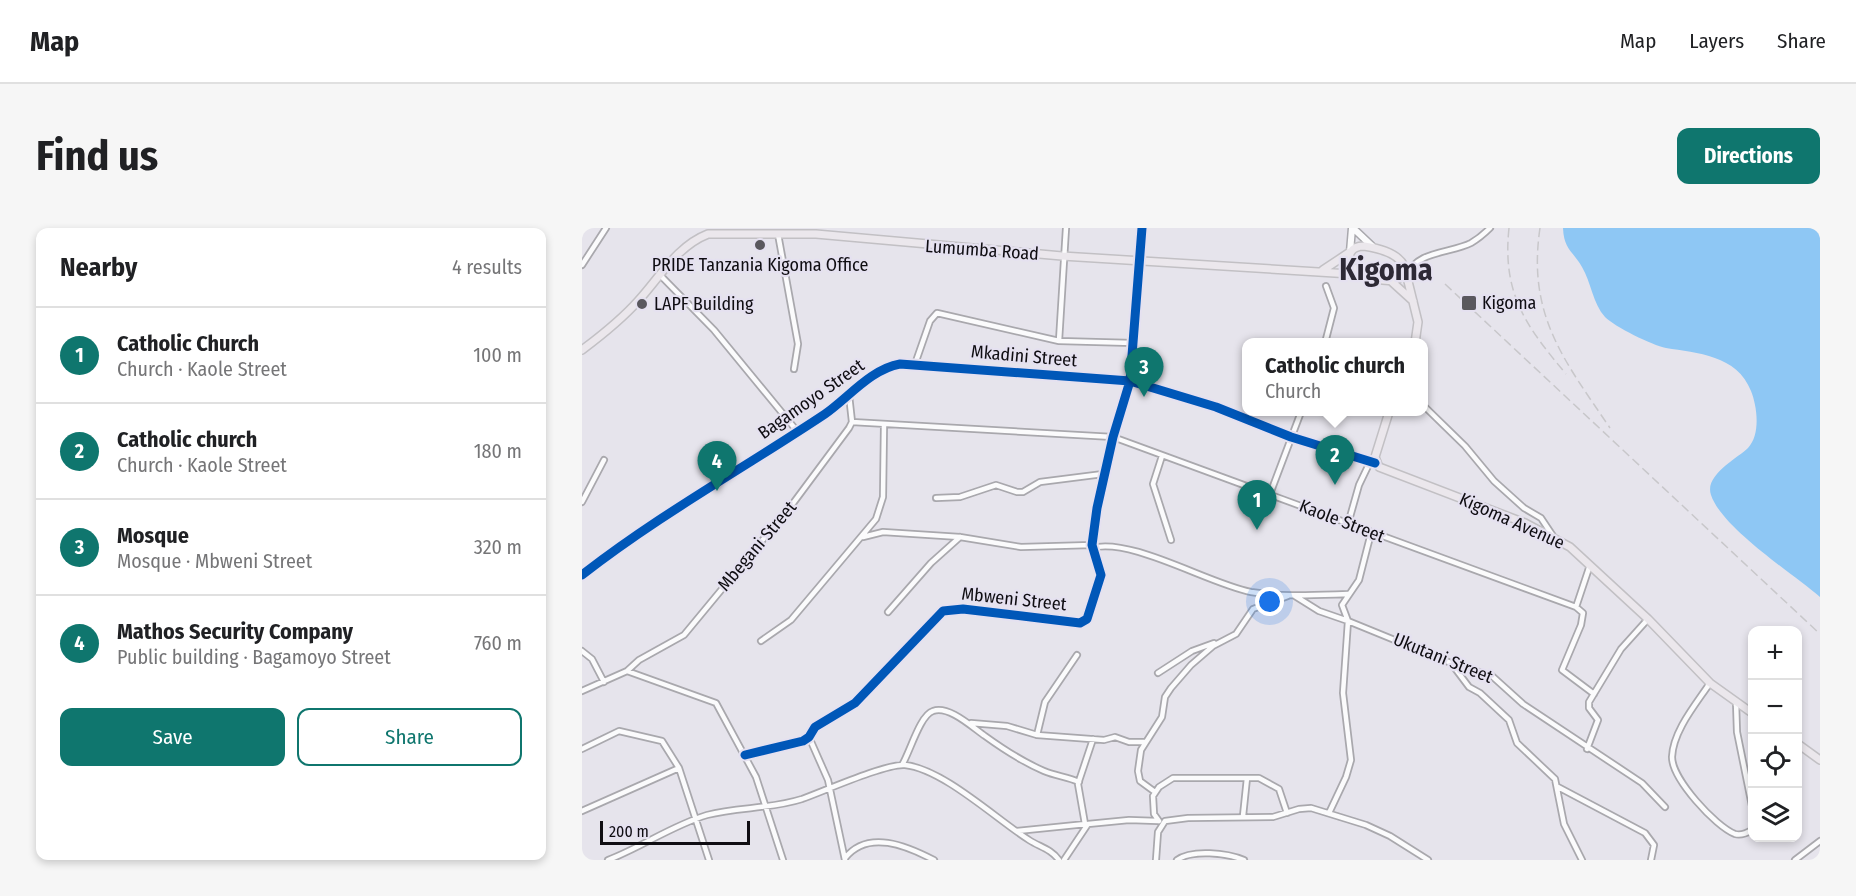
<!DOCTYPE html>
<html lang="en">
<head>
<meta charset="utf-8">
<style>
	:root { --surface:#fff; --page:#f6f6f6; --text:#202124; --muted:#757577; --line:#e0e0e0; --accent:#0f766e }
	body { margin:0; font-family:"Fira Sans Condensed",sans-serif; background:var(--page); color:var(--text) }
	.controls { position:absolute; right:18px; bottom:18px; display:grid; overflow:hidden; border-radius:12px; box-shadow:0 3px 9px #0003 }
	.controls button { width:54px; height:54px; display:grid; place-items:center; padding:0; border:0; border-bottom:2px solid var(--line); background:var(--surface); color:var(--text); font:30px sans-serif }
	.scale { position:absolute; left:18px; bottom:15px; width:150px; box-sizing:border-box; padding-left:6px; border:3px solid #0f0d12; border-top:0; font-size:16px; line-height:21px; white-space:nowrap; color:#0f0d12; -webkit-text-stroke:4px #e5e1f0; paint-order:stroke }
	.you { position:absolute; left:688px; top:374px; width:21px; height:21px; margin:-15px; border:4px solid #fff; border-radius:50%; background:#1a73e8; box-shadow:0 0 0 9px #1a73e833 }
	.badge { display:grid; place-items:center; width:39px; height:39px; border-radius:50%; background:var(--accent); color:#fff; font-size:20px; font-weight:700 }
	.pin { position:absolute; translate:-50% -50px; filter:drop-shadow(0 2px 3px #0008) }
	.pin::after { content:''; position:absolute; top:32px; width:21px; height:18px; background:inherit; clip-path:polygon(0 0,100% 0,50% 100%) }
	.popup { position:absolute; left:660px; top:110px; width:186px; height:78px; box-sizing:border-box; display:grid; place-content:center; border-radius:12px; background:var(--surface); filter:drop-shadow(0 2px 4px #0005); font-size:20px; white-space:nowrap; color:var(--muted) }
	.popup b { font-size:22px; color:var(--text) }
	.popup::after { content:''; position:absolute; left:50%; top:100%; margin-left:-12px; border:12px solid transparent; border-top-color:var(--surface) }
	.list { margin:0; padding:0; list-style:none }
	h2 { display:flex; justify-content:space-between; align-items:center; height:78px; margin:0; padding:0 24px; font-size:26px }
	h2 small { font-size:20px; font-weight:400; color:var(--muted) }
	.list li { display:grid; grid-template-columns:39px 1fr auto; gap:18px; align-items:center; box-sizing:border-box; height:96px; padding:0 24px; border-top:2px solid var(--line) }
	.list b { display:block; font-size:22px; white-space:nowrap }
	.list p { margin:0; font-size:20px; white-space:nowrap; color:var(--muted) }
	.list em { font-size:20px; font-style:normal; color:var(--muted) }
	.actions { display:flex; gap:12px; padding:18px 24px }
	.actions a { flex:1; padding:14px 0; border:2px solid var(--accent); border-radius:12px; text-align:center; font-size:21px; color:var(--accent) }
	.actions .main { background:var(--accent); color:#fff }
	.icon { flex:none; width:33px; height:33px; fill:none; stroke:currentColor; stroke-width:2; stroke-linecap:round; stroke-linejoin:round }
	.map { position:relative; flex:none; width:1238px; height:632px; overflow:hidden; border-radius:12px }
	header { display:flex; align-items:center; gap:36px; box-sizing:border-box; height:84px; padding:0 30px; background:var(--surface); border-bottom:2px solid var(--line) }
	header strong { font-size:28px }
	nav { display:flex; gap:33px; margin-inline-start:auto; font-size:21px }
	.intro { display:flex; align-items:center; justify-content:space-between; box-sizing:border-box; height:144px; padding:0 36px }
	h1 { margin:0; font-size:42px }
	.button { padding:15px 27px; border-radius:12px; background:var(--accent); color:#fff; font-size:21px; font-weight:700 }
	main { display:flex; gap:36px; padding:0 36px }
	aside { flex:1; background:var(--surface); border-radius:12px; box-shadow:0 3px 9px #0003 }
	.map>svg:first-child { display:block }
	.water { fill:#8ec7f4 }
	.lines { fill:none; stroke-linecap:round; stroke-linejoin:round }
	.street-casing { stroke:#a9a8ad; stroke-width:8 }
	.secondary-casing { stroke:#a9a8ad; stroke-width:9 }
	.primary-casing { stroke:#c2c0c4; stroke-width:10 }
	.street { stroke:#fbfbfc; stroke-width:4.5 }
	.secondary { stroke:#fbfbfc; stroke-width:6 }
	.primary { stroke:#ebe7ec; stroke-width:7 }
	.rail { stroke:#c8c7ca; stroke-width:1.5; stroke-dasharray:9 4.5; stroke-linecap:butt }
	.cycleway-casing { stroke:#e5e1f0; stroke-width:13 }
	.cycleway { stroke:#0057b8; stroke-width:9 }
	.poi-dot { fill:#5a585e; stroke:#e5e1f0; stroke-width:2 }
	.labels { text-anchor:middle; stroke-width:4.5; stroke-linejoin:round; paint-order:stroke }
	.street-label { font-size:18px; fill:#0f0d12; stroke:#e5e1f0 }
	.poi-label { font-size:18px; fill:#0f0d12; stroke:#e5e1f0; text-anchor:start }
	.town-label { font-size:30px; font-weight:bold; fill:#2d2935; stroke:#e5e1f0 }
</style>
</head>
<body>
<header>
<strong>Map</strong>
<nav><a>Map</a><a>Layers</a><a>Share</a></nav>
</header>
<div class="intro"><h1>Find us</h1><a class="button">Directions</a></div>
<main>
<aside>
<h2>Nearby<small>4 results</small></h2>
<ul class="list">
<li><span class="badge">1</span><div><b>Catholic Church</b><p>Church · Kaole Street</p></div><em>100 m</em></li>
<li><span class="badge">2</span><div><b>Catholic church</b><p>Church · Kaole Street</p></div><em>180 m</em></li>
<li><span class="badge">3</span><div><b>Mosque</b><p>Mosque · Mbweni Street</p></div><em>320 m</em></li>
<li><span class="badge">4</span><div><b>Mathos Security Company</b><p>Public building · Bagamoyo Street</p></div><em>760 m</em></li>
</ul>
<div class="actions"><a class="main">Save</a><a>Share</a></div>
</aside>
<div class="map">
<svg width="1238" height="632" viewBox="0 0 1238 632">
	<rect width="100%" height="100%" fill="#e6e4ec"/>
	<path class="water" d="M 981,0 L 1238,0 L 1238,369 C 1210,345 1140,300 1129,267 C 1122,247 1156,230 1166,220 C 1179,206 1175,178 1169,163 C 1155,127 1115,125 1084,120 C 1070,117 1033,99 1023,89 C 1011,76 1009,54 1000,39 C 991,23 982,22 981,0 Z"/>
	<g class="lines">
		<defs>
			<path id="street" d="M 196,6 L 216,116 L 212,141
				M 0,37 L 24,0
				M 78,47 L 132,102 L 215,203
				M 826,47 C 833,23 870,25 889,15 C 896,11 902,6 908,0
				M 477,113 L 484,0
				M 743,115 L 752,80 L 744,58
				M 333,136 L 348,93 L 355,85 L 477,113 L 551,115
				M 842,178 L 883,218 L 912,253 L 942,280 L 959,290 L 971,308
				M 270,194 L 531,209 L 994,379 L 1001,385 L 999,397 L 980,442 L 1012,466
				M 580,228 L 571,256 L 589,312
				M 688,266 L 719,184
				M 354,270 L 378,269 L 414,257 L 435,264 L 441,264 L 458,254 L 521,246
				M 0,274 L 22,232
				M 766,296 L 777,257 L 788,234
				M 789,305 L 777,352 L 760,377 L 766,393 L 869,435 L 910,448 L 941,476 L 1060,555 L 1083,579
				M 281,309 L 301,304 L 378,309 L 439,319 L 510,317
				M 510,320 C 549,309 627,356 669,364 C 701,369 733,367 766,366
				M 0,347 C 77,287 162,240 243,186 C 266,170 289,141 318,136 L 548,153 L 634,179 L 709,209 L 793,235
				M 713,368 L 737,383 L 766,393 L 761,465 L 769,532 L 764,549 L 747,585
				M 994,379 L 1008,337
				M 306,384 L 349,335 L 378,309
				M 179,413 L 209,392 L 294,291 L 301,269 L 302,197
				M 0,423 L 10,431 L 22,454
				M 869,435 L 887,459 L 898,465 L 927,492 L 935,515 L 973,551 L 982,596 L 1000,632
				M 45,443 L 57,432 L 102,407 L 212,274 L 267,200 L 270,194 L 267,167
				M 576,445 L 610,423 L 632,415
				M 1128,455 C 1114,476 1091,503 1090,529 C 1090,551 1133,598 1153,606 C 1159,608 1165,605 1170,602
				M 0,463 L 45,443 L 134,475 L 174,549 L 201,632
				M 1154,474 L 1155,504 L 1170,578
				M 389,495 L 425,498 L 455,507 L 522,512 L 533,509 L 547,514 L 563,514
				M 455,507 L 463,474 L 495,427
				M 227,509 L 246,552 L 263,632
				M 0,521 L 37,503 L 80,513 L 97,540 L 127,632
				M 1005,521 L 1016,492 L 1007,480 L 1007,474 L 1039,421 L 1066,391
				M 163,527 L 221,513 L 227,509 L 233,499 L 273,475 L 361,383 L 381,381 L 498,395 L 505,391 L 519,347 L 510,317 L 515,280 L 531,209 L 548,153 L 560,0
				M 320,537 C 328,524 338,487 351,483 C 367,477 391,500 403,508 C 421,521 441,534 462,543 C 474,548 486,549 497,554
				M 976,559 L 1063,605 L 1072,617 L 1069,632
				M 573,564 L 558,553 L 556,543 L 559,522 L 580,489 L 583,469 L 589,460 L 609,437 L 631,418 L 654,406 L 671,381 L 706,368
				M 0,583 L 97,540
				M 661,588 L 665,550
				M 577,593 L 572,586 L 571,568 L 577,559 L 591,550 L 677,550 L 697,561 L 705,585
				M 503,596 L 496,556 L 511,511
				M 435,603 L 504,596
				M 263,630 C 286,601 325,618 352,632
				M 26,632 C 60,619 91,597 125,587 C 156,579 189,581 220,571 C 240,564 305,535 323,537 C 361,541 414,591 447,612 C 458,619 469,621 477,632
				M 482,632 L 506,596 L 547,592 L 576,593
				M 574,632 L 576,604 L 583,593 L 606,590 L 691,589 L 717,581 L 729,580 L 784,597 L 808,608 L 846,632
				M 595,632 C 610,621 645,625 662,632
				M 1213,632 L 1238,613"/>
			<path id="secondary" d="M 771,0 L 790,18
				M 768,24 L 770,0"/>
			<path id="primary" d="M 782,18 C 795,20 816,25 822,38 L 819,49 C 806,58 782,48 771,39 C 763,28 769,18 782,18 Z
				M 823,41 L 836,94 L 833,115
				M 741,42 L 768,24
				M 809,53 L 831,73
				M 0,122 C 20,107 40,91 56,73 C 78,49 95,18 126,6 L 234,6 L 480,28 L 785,47
				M 807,184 L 793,229 L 797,239 L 943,295 L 988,319 L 1066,391 L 1128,455 L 1170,485
				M 1216,516 L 1238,532"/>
		</defs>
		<use href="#street" class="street-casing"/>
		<use href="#secondary" class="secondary-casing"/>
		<use href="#primary" class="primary-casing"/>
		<use href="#street" class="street"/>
		<use href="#secondary" class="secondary"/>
		<use href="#primary" class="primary"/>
		<path class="rail" d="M 927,0 C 920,66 944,98 984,146
			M 958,0 C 945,87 982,132 1028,200
			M 863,56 L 1238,406"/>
		<defs>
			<path id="cycleway" d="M 0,347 C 77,287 162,240 243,186 C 266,170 289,141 318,136 L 548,153 L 634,179 L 709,209 L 793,235
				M 163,527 L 221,513 L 227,509 L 233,499 L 273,475 L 361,383 L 381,381 L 498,395 L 505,391 L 519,347 L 510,317 L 515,280 L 531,209 L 548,153 L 560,0"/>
		</defs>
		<use href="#cycleway" class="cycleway-casing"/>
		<use href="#cycleway" class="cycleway"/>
	</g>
	<g class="poi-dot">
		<circle cx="178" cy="17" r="6"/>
		<rect x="879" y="67" width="16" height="16" rx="3"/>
		<circle cx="60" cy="76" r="6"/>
	</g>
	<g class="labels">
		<g class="street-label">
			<text transform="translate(400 22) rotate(4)" y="6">Lumumba Road</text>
			<text transform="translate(442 128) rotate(5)" y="6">Mkadini Street</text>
			<text transform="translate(229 171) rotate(-35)" y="6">Bagamoyo Street</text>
			<text transform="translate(760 293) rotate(21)" y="6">Kaole Street</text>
			<text transform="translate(930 293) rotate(24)" y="6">Kigoma Avenue</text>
			<text transform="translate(175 318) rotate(-50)" y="6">Mbegani Street</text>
			<text transform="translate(432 371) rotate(6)" y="6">Mbweni Street</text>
			<text transform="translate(861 430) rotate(22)" y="6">Ukutani Street</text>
		</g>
		<g class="poi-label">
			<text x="178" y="43" text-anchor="middle">PRIDE Tanzania Kigoma Office</text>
			<text x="900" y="81">Kigoma</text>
			<text x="72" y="82">LAPF Building</text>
		</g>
		<g class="town-label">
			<text x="804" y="52">Kigoma</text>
		</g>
	</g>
</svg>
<div class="controls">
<button>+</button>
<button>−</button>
<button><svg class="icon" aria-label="locate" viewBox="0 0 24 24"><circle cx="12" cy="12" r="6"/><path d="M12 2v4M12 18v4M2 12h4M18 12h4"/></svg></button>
<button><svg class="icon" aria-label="layers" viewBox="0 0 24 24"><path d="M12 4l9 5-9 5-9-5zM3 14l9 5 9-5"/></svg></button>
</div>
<div class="scale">200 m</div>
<div class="you"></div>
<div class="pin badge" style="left:675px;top:302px">1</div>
<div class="pin badge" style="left:753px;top:257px">2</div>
<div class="popup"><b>Catholic church</b>Church</div>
<div class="pin badge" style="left:562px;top:169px">3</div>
<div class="pin badge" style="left:135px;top:263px">4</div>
</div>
</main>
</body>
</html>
